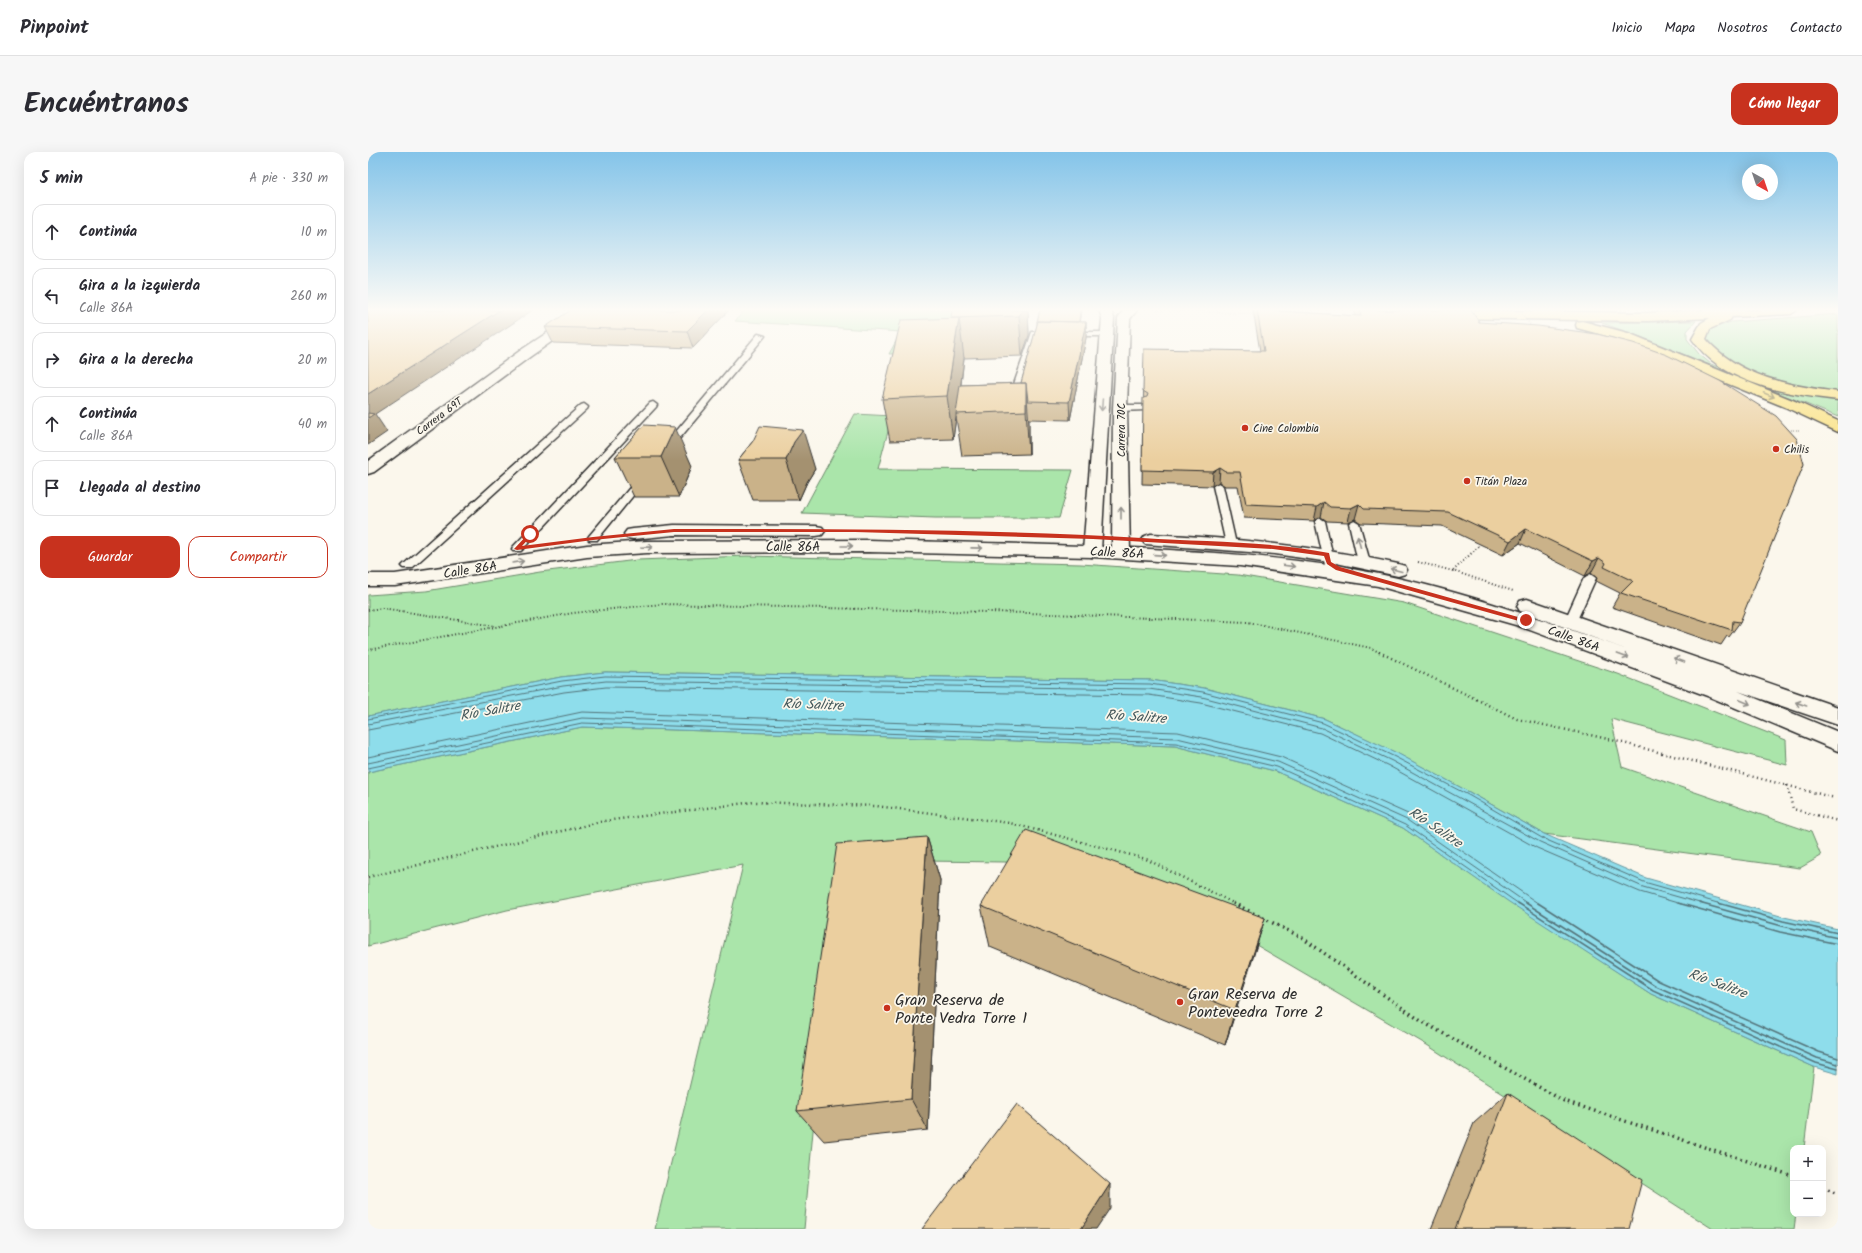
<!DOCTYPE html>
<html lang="es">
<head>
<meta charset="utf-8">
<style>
	:root { --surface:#fff; --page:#f7f7f7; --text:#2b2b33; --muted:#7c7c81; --line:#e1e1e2; --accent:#c8321e }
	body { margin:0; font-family:Kalam,sans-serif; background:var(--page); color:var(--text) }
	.controls { position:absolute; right:12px; bottom:12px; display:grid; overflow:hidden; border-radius:8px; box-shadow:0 4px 16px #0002 }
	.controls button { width:36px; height:36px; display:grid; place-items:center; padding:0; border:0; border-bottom:1px solid var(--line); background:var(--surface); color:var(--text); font:20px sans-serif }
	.compass { position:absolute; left:1374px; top:12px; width:36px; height:36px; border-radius:50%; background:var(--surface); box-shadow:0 4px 16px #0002; rotate:140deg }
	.stop { position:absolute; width:12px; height:12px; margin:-9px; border:3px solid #c8321e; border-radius:50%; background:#fff }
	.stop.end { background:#c8321e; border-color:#fff; box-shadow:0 1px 4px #0008 }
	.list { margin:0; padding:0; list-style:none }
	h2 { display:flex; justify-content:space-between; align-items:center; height:52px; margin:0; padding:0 16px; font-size:17px }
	h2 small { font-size:13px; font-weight:400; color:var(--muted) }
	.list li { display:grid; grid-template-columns:26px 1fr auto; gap:12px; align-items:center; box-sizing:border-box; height:56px; margin:0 8px 8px; padding:0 8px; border:1px solid var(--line); border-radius:12px }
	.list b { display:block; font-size:15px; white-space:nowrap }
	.list p { margin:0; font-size:13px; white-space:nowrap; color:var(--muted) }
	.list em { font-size:13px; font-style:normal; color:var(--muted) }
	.actions { display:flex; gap:8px; padding:12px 16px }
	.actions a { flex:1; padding:9px 0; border:1px solid var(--accent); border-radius:12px; text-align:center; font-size:14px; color:var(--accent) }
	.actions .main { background:var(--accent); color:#fff }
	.icon { flex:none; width:22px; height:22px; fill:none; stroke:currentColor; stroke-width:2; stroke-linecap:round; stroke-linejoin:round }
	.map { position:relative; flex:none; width:1470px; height:1077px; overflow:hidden; border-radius:12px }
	header { display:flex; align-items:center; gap:24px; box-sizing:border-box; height:56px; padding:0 20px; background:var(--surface); border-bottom:1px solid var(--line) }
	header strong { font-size:19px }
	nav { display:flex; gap:22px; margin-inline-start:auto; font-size:14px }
	.intro { display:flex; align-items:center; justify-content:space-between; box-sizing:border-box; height:96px; padding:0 24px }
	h1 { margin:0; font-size:28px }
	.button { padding:10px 18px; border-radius:12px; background:var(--accent); color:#fff; font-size:14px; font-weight:700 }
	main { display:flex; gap:24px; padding:0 24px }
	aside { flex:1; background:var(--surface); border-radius:12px; box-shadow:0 4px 16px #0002 }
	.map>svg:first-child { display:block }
	.green { fill:#aae5aa; stroke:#6a886a }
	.water { fill:#8eddeb; stroke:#66969e }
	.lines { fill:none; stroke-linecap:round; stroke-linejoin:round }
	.shore-far1 { stroke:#537278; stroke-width:1 }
	.shore { stroke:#537278; stroke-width:1.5 }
	.service-casing { stroke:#2b2b2b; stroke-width:3 }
	.minor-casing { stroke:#2b2b2b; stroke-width:3 }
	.tertiary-casing { stroke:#2b2b2b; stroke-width:3 }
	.trunk-casing { stroke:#2b2b2b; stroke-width:3 }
	.path-far3 { stroke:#2b2b2b; stroke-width:1.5; stroke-dasharray:0.5 2; stroke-linecap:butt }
	.path-far2 { stroke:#2b2b2b; stroke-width:2; stroke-dasharray:1 2.5; stroke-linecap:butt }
	.path-far1 { stroke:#2b2b2b; stroke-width:2.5; stroke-dasharray:1 3.5; stroke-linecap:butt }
	.path { stroke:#2b2b2b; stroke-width:3.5; stroke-dasharray:1.5 4; stroke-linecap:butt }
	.service { fill:#fbf7ec; fill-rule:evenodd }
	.minor { fill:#fbf7ec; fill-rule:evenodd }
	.tertiary { fill:#fbf7ec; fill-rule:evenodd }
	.trunk { fill:#fae180; fill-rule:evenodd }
	.path-bridge { stroke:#2b2b2b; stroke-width:1.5; stroke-dasharray:0.5 2; stroke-linecap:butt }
	.wall { fill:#cab289; stroke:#2b2b2b }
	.shaded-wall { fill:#a4916f; stroke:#2b2b2b }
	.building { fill:#ebcf9f; stroke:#2b2b2b }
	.oneway { stroke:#928656 }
	.oneway2 { stroke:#93918c }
	.route { fill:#c8321e }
	.poi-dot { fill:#c8321e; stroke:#fbf7ec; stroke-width:1.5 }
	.labels { text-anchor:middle; stroke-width:3.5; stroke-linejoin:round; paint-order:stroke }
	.far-street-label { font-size:11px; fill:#2b2b2b; stroke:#fbf7ec }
	.far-poi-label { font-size:11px; fill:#2b2b2b; stroke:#fbf7ec; text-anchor:start }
	.street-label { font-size:13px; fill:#2b2b2b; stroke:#fbf7ec }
	.water-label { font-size:14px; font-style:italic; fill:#44585b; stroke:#fbf7ec }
	.near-poi-label { font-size:16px; fill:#2b2b2b; stroke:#fbf7ec; text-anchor:start }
</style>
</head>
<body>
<header>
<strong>Pinpoint</strong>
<nav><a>Inicio</a><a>Mapa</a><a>Nosotros</a><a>Contacto</a></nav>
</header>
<div class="intro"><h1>Encuéntranos</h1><a class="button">Cómo llegar</a></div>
<main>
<aside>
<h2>5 min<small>A pie · 330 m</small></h2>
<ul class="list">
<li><svg class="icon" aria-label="ahead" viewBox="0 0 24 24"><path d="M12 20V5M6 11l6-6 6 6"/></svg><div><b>Continúa</b></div><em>10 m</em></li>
<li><svg class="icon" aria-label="left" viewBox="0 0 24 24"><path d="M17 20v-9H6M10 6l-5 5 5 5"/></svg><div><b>Gira a la izquierda</b><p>Calle 86A</p></div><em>260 m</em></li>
<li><svg class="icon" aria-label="right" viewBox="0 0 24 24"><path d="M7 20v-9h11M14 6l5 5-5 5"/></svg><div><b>Gira a la derecha</b></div><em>20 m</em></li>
<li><svg class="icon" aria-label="ahead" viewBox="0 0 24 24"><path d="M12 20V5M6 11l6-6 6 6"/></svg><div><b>Continúa</b><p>Calle 86A</p></div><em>40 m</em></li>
<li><svg class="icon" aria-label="arrive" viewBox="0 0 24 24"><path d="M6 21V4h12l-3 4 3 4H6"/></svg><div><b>Llegada al destino</b></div></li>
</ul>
<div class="actions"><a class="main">Guardar</a><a>Compartir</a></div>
</aside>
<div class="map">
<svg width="1470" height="1077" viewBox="0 0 1470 1077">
	<rect width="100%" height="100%" fill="#fbf7ec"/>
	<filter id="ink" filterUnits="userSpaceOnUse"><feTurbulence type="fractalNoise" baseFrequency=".025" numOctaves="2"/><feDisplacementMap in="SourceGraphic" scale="8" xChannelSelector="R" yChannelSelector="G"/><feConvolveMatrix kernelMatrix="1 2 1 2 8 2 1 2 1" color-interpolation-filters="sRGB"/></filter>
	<g filter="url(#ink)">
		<path class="green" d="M 377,158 L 655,158 L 567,200 L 521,202 L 533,180 L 367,169 Z
			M 1470,162 L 1470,239 L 1450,238 L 1417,232 L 1387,222 L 1358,208 L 1338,188 L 1340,178 L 1363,170 Z
			M 1328,169 L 1319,179 L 1319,187 L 1331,202 L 1343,212 L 1374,224 L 1470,248 L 1470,265 L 1273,185 L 1234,171 Z
			M 487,262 L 524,264 L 510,317 L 705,318 L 691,366 L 567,366 L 434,361 Z
			M 379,404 L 713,412 L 870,423 L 1036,451 L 1250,522 L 1418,588 L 1419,613 L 1243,567 L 1254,615 L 1443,680 L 1453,704 L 1432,716 L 1176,682 L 1103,641 L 1030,602 L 957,567 L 836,536 L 782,528 L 237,520 L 193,525 L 0,564 L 0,443 L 58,439 L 172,420 L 269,408 Z
			M 214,575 L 807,594 L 907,619 L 1035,676 L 1123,737 L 1283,842 L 1446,915 L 1436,996 L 1425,996 L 1425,1062 L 1428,1062 L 1426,1077 L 1345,1077 L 1059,893 L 859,776 L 706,719 L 637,710 L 470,708 L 436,1077 L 287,1077 L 375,713 L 139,758 L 0,794 L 0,620 Z"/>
		<path class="water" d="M 237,520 L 782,528 L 836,536 L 957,567 L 1029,601 L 1103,641 L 1176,682 L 1278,726 L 1416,765 L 1470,777 L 1470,922 L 1446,915 L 1283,842 L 1141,750 L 1035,676 L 907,619 L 807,594 L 214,575 L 0,620 L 0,564 L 193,525 Z"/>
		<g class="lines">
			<path class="shore-far1" d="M 0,567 L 194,529 L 237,524 L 782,532 L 835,540 L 955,571 L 1027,605 L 1102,644 L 1174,686 L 1276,730 L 1353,752
				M 0,572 L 195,534 L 238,529 L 781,537 L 834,545 L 954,576 L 1024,609 L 1172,690 L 1275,735 L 1335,752
				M 0,578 L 196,540 L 238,535 L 781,543 L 833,551 L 952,581 L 1021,614 L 1169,696 L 1272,740 L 1313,752
				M 0,605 L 214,560 L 810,580 L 913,605 L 1042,663 L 1171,752
				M 0,611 L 214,566 L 809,586 L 910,610 L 1039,668 L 1160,752
				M 0,616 L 214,571 L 808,591 L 909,615 L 1037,673 L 1151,752"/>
			<path class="shore" d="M 1150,751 L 1285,838 L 1448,911 L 1470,917
				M 1158,751 L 1288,834 L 1449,906 L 1470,912
				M 1170,751 L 1291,829 L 1451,900 L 1470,906
				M 1310,751 L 1412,780 L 1470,792
				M 1331,751 L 1414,774 L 1470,786
				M 1350,751 L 1415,769 L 1470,781"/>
			<defs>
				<path id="service" d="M 664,180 L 739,180 L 743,182 L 739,184 L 670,184 L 654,232 L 653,234 L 647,234 L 646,232 Z
					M 390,182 L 397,184 L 302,298 L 296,298 L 296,294 Z
					M 285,250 L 289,253 L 288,255 L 153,399 L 145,399 L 144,397 L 145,395 L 282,251 Z
					M 216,252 L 220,255 L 219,257 L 44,416 L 36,416 L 34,414 L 36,412 L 213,253 Z
					M 774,253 L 778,256 L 777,258 L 752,259 L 748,256 L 752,253 Z
					M 274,324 L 279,327 L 277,329 L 229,388 L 221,388 L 220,386 L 221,384 L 271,325 Z
					M 850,331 L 855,334 L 868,392 L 863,395 L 858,392 L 845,334 Z
					M 952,366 L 957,369 L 966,410 L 969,413 L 983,416 L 985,419 L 983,422 L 979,423 L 961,417 L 957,413 L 947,369 Z
					M 986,368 L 991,371 L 1002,410 L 1000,412 L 992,412 L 990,410 L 981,371 Z
					M 1222,422 L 1228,426 L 1209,468 L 1207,471 L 1199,471 L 1197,468 L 1216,426 Z"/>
				<path id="minor" d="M 214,158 L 229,158 L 163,204 L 6,320 L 0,322 L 0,309 L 153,198 Z
					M 731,158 L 743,158 L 746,166 L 733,399 L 731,403 L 724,405 L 717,403 L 715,399 L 734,166 Z
					M 756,158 L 769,158 L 762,167 L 759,256 L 762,400 L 760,404 L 753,406 L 746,404 L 744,400 L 745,256 L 750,166 Z"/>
				<path id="tertiary" d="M 306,373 L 448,374 L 454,375 L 457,379 L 454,383 L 448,384 L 306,383 L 265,387 L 259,386 L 256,382 L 259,378 L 265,377 Z
					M 783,382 C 866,386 948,394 1030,412 L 1037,414 L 1039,418 L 1037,422 L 1030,424 L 968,411 L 907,402 L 777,392 L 774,388 L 777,384 Z
					M 501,388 C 601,391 701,392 802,398 C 871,402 942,408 1011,422 C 1098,440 1181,470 1265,500 L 1152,459 L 1149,454 L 1152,449 L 1159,447 L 1470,555 L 1470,573 L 1370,539 L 1470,580 L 1470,599 L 1342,545 L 1151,474 L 1010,434 L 872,414 L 724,405 L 501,400 L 279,401 L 219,405 L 27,434 L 0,434 L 0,422 L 27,422 L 219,393 L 279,389 Z"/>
				<path id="trunk" d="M 1083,158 L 1280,161 L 1339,158 L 1429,158 L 1423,162 L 1364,165 L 1362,168 L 1342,177 L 1338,187 C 1371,225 1422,234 1470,240 L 1470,248 C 1419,242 1356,233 1324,187 L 1333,171 L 1342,166 L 1280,169 L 1077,166 L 1071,162 L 1073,159 Z
					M 1214,169 L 1260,181 L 1427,249 L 1470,269 L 1470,280 L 1417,255 L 1250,187 L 1209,176 L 1208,173 L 1209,170 Z"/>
			</defs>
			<use href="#service" class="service-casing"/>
			<use href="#minor" class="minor-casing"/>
			<use href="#tertiary" class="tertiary-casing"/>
			<use href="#trunk" class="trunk-casing"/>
			<path class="path-far3" d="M 789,158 L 887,162
				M 1418,278 L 1433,278"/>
			<path class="path-far2" d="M 1050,410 L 1085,419 L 1145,439
				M 1085,419 L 1113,392
				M 0,458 L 14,456 L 127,474
				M 0,498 L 205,461 L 294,452 L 660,461 L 880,470 L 1003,496 L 1013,501"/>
			<path class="path-far1" d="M 1011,500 L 1149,567 L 1240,587 L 1467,646
				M 1419,633 L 1425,657 L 1470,669
				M 0,725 L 236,669 L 386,650 L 508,654 L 642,671 L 778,707 L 867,752"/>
			<path class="path" d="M 865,751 L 933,785 L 1053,869 L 1196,949 L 1425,1024
				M 1455,1036 L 1470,1042"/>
			<use href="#service" class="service"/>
			<use href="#minor" class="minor"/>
			<use href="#tertiary" class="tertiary"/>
			<use href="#trunk" class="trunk"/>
			<path class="path-bridge" d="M 1151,158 L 1164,175"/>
		</g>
		<path class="wall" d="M 361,158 L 325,196 L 185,191 L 177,175 Z
			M 660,158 L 661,183 L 654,204 L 596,206 L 593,233 L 653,231 L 669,174 L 669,170 L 672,158 L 714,158 L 712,170 L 718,170 L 718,186 L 702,268 L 661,267 L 661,302 L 594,304 L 588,265 L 585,287 L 522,289 L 514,247 L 583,167 Z
			M 885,158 L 911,158 L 911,159 L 987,164 L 986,158 L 1103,158 L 1111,170 L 1372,470 L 1361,485 L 1359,484 L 1353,493 L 1244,455 L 1252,441 L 1228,429 L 1229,426 L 1223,421 L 1217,424 L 1152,391 L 1135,403 L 1074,374 L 993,371 L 987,367 L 980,370 L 959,369 L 953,365 L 946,369 L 876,366 L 870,334 L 857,334 L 851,330 L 844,334 L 774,332 L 776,210 L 892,199 Z
			M 276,273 L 324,314 L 311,345 L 266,345 L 247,305 Z
			M 385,289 L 447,317 L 439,330 L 431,348 L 385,348 L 370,308 Z
			M 559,685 L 572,728 L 560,978 L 456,989 L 429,959 Z
			M 613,754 L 897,766 L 857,893 L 622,795 Z
			M 1140,941 L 1261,1077 L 1063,1077 L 1106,971 Z"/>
		<path class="shaded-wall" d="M 132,158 L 165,158 L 7,262 L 19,280 L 0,293 L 0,242 Z
			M 340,158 L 361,158 L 325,196 L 319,179 Z
			M 654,158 L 660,158 L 661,183 L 654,204 L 651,164 Z
			M 712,158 L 714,158 L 711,178 L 710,170 Z
			M 591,166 L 596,206 L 589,262 L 588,262 L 588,265 L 585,287 L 579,244 Z
			M 718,170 L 718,186 L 702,268 L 701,250 Z
			M 658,231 L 661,273 L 661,302 L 658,259 Z
			M 307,275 L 324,314 L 311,345 L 293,305 Z
			M 435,278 L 447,317 L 439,330 L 431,348 L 418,308 L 426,290 Z
			M 852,316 L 851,330 L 844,334 L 845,320 Z
			M 956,350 L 953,365 L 946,369 L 949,355 Z
			M 991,352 L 987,367 L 980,370 L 983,356 Z
			M 1158,377 L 1152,391 L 1135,403 L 1142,389 Z
			M 1231,406 L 1223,421 L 1217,424 L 1225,409 Z
			M 559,685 L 572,728 L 560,978 L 543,947 Z
			M 897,766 L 885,806 L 857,893 L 867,858 Z
			M 742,1032 L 742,1056 L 728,1077 L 713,1077 Z"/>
		<path class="building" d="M 0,158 L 132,158 L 0,242 Z
			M 203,158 L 340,158 L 319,179 L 177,175 Z
			M 584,158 L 654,158 L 651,164 L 583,166 Z
			M 672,158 L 712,158 L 711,170 L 670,169 L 670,170 L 669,170 Z
			M 889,158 L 911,158 L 911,159 L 993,164 L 992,158 L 1103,158 L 1111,170 L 1170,174 L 1229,182 L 1265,191 L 1299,203 L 1352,229 L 1408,264 L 1429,287 L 1436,312 L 1372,470 L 1365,469 L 1364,478 L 1253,441 L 1265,429 L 1236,415 L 1238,411 L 1231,406 L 1225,409 L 1158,377 L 1142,389 L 1080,360 L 996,357 L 991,352 L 983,356 L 962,355 L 956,350 L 949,355 L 878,352 L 872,320 L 858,320 L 852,316 L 845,320 L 774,318 L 775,246 L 779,245 L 780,242 L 775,239 L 776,197 L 896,199 Z
			M 591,166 L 579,244 L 514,247 L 533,168 Z
			M 670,169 L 718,170 L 701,250 L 660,249 L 658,231 L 653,231 Z
			M 658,231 L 658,259 L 588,262 L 592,233 Z
			M 0,261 L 6,262 L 0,266 Z
			M 276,273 L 307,275 L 293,305 L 247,305 Z
			M 392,274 L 435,278 L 426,290 L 418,308 L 370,308 L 385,289 Z
			M 658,678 L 897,766 L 867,858 L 613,754 Z
			M 559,685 L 543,947 L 429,959 L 469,692 Z
			M 1140,941 L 1274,1028 L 1261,1077 L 1087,1077 Z
			M 649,952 L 742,1032 L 713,1077 L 554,1077 Z"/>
		<defs><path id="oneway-shaft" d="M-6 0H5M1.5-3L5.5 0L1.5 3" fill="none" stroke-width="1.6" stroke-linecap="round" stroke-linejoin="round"/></defs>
		<use class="oneway" href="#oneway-shaft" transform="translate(1401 243) rotate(22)"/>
		<g class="oneway2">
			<use href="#oneway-shaft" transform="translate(734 253) rotate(94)"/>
			<use href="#oneway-shaft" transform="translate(753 361) rotate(-90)"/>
			<use href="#oneway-shaft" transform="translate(991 390) rotate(-105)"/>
			<use href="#oneway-shaft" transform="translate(479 394)"/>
			<use href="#oneway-shaft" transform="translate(279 395) rotate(-2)"/>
			<use href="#oneway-shaft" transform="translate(609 396) rotate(1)"/>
			<use href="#oneway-shaft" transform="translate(792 403) rotate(4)"/>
			<use href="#oneway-shaft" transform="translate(150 410) rotate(-9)"/>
			<use href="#oneway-shaft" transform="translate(921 414) rotate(7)"/>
			<use href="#oneway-shaft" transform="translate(1028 418) rotate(-166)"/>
			<use href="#oneway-shaft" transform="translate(1255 504) rotate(20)"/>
			<use href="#oneway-shaft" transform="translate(1311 508) rotate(-160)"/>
			<use href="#oneway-shaft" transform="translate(1377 550) rotate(23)"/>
			<use href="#oneway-shaft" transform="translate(1433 552) rotate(-161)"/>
		</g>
	</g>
	<linearGradient id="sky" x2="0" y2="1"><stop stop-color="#84c4e9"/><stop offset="0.51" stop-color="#fdfbf6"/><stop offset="1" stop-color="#fdfbf6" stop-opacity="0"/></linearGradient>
	<rect width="1470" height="309" fill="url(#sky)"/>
	<path class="route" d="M 306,377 C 462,377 618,377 774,386 C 836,390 900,389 961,401 L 963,410 L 972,415 L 1161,468 L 1158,471 L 968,418 L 959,412 L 956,404 L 905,397 L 725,387 L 487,380 L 306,380 L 225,388 L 149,398 L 146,397 L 162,380 L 165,382 L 154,394 L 225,385 Z"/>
	<g class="poi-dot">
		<circle cx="877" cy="276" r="4"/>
		<circle cx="1408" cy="297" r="4"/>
		<circle cx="1099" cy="329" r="4"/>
		<circle cx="812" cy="850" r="4"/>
		<circle cx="519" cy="856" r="4"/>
	</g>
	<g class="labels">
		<g class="far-street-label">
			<text transform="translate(71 264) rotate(-37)" y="4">Carrera 69T</text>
			<text transform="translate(753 278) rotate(-90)" y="4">Carrera 70C</text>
		</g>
		<g class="far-poi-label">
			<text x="885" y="280">Cine Colombia</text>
			<text x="1416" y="301">Chilis</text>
			<text x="1107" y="333">Titán Plaza</text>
		</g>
		<g class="street-label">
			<text x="425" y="399">Calle 86A</text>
			<text transform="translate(749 400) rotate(3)" y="5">Calle 86A</text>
			<text transform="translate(102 417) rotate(-9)" y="5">Calle 86A</text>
			<text transform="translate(1206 486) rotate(20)" y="5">Calle 86A</text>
		</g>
		<g class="water-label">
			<text transform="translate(445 552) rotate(2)" y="5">Río Salitre</text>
			<text transform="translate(122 558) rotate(-10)" y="5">Río Salitre</text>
			<text transform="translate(768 564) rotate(4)" y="5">Río Salitre</text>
			<text transform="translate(1068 675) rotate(34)" y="5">Río Salitre</text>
			<text transform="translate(1350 831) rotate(20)" y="5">Río Salitre</text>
		</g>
		<g class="near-poi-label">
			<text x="820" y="847">Gran Reserva de<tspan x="820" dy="18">Ponteveedra Torre 2</tspan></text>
			<text x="527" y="853">Gran Reserva de<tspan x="527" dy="18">Ponte Vedra Torre 1</tspan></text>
		</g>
	</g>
</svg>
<div class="controls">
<button>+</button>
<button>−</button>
</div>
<svg class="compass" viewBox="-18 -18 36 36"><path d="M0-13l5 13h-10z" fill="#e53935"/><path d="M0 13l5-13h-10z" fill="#7c7c81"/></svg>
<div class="stop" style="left:162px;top:382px"></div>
<div class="stop end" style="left:1158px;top:468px"></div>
</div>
</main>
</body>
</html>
